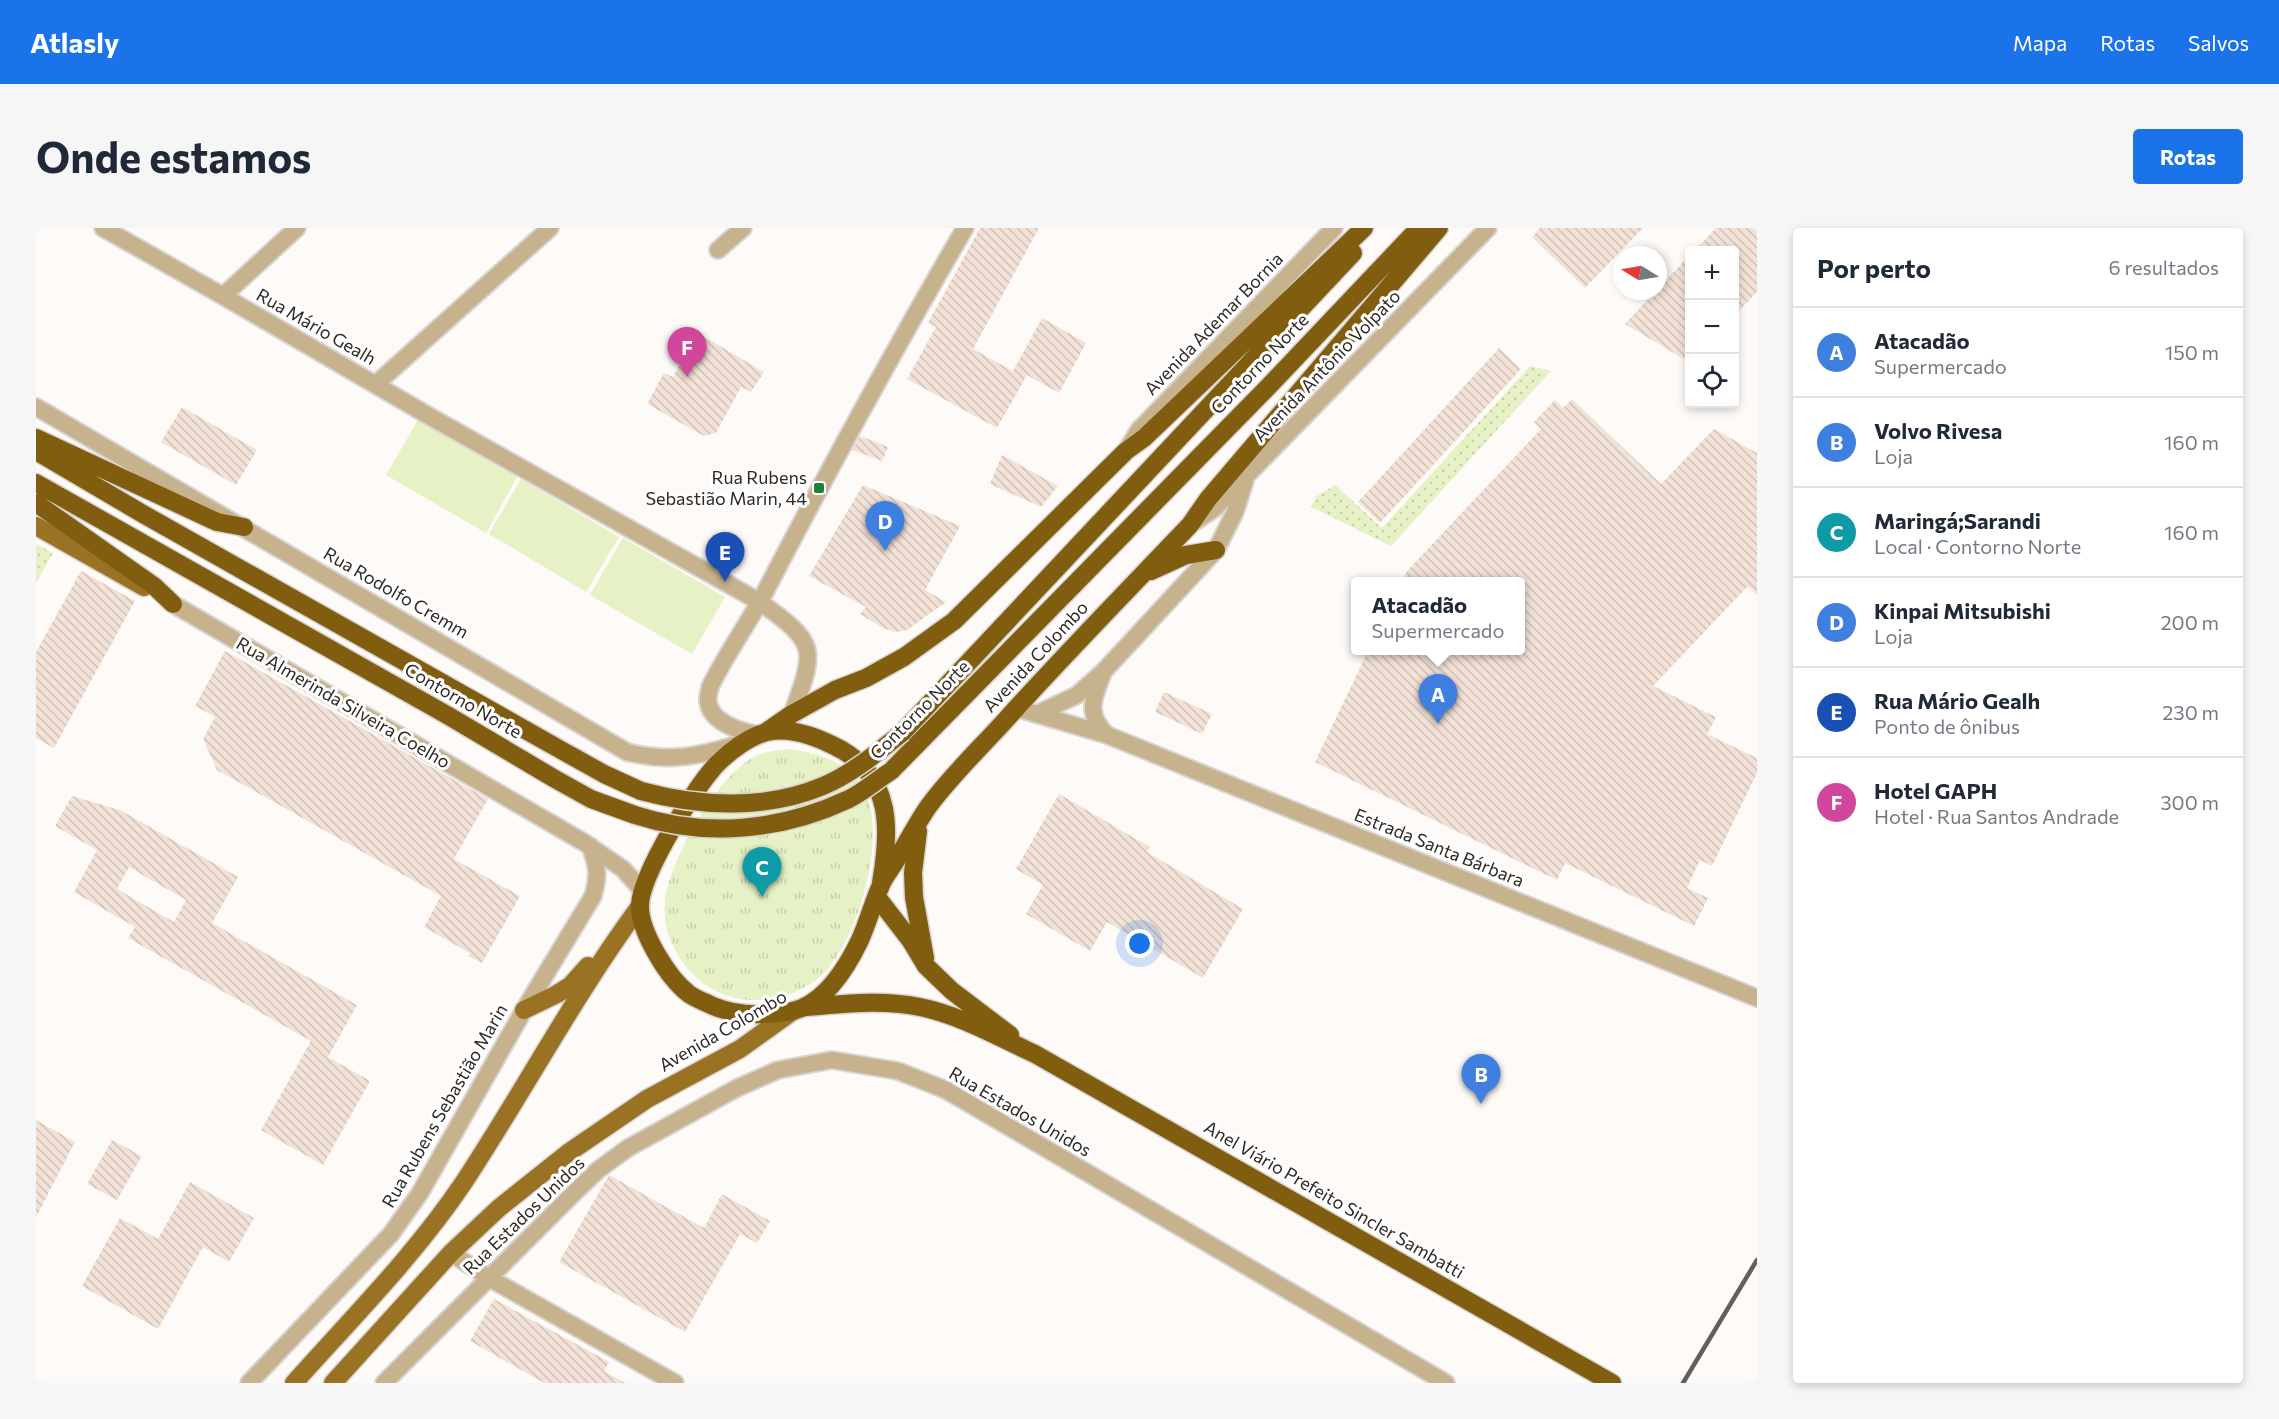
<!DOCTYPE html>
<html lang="pt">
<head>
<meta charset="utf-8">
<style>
	:root { --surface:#fff; --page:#f6f6f7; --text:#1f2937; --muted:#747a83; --line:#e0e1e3; --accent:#1a73e8 }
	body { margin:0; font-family:Commissioner,sans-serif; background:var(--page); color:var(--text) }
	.controls { position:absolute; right:18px; top:18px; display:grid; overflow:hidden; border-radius:6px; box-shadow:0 3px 9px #0003 }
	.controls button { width:54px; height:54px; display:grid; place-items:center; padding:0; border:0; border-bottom:2px solid var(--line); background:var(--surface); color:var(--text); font:30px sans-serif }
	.compass { position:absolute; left:1577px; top:18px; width:54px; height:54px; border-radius:50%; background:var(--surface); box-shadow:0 3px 9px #0003; rotate:281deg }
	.you { position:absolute; left:1104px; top:716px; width:21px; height:21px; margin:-15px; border:4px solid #fff; border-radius:50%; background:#1a73e8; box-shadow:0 0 0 9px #1a73e833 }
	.badge { display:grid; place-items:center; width:39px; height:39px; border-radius:50%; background:var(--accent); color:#fff; font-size:20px; font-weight:700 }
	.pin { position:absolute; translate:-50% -50px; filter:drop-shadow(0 2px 3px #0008) }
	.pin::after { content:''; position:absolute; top:32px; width:21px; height:18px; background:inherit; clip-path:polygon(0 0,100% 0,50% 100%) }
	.popup { position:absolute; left:1315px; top:349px; width:174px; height:78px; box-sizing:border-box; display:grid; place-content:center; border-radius:6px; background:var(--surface); filter:drop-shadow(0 2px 4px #0005); font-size:20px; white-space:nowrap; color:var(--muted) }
	.popup b { font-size:22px; color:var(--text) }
	.popup::after { content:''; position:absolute; left:50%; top:100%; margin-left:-12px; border:12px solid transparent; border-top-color:var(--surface) }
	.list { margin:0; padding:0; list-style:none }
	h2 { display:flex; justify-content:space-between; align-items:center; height:78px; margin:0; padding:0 24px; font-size:26px }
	h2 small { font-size:20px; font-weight:400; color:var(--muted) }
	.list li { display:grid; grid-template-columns:39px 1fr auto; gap:18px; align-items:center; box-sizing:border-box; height:90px; padding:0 24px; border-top:2px solid var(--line) }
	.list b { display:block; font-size:22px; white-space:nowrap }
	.list p { margin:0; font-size:20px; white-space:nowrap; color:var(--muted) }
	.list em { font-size:20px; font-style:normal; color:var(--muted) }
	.icon { flex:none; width:33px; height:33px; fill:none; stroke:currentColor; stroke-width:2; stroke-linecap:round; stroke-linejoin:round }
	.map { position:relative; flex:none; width:1721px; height:1155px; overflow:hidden; border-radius:6px }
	header { display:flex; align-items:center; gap:36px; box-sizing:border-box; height:84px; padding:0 30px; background:var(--accent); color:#fff }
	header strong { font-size:28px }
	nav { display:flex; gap:33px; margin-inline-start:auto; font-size:21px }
	.intro { display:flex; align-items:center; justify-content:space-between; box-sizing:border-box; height:144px; padding:0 36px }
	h1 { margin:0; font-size:42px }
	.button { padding:15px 27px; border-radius:6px; background:var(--accent); color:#fff; font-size:21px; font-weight:700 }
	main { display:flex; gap:36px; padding:0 36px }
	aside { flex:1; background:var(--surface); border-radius:6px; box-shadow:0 3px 9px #0003 }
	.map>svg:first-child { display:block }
	.grass { fill:url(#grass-dots) }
	.park { fill:url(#park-tufts) }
	.garden { fill:#e6f1c5 }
	.building { fill:url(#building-back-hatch); fill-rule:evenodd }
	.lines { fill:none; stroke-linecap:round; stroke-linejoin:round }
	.minor-casing { stroke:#d8d4d2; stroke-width:20 }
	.major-casing { stroke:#d8d4d2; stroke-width:21 }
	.highway-casing { stroke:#d8d4d2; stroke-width:21 }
	.minor { stroke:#c6b28c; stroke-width:16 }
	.major { stroke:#997323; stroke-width:18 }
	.highway { stroke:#815e0f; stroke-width:18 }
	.rail { stroke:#645f5c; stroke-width:4.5 }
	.highway-bridge-casing { stroke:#d8d4d2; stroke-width:21; stroke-linecap:butt }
	.highway-bridge { stroke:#815e0f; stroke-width:18 }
	.poi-dot { fill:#19853b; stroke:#fff; stroke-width:2 }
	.labels { text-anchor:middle; stroke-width:6; stroke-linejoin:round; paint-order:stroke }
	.street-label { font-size:18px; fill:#2f2925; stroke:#fff }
	.poi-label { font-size:18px; fill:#2f2925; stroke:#fff; text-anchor:end }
</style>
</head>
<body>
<header>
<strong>Atlasly</strong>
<nav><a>Mapa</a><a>Rotas</a><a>Salvos</a></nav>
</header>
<div class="intro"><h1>Onde estamos</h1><a class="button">Rotas</a></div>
<main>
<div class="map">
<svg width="1721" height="1155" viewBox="0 0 1721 1155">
	<defs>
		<pattern id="grass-dots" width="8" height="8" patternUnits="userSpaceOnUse" patternTransform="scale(1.5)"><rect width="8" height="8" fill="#e6f1c5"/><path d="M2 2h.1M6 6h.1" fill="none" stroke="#c6cfa9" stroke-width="1.8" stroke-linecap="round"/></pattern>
		<pattern id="park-tufts" width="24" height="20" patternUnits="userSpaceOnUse" patternTransform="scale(1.5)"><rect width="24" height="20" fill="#e6f1c5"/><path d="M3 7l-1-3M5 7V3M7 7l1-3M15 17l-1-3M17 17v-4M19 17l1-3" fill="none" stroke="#c6cfa9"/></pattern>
		<pattern id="building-back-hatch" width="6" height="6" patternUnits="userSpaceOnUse" patternTransform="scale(1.5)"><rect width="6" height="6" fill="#f2e1d6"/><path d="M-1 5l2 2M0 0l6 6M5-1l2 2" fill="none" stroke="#d0c1b8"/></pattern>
	</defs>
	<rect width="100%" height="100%" fill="#fdfaf8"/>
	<path class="grass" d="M 1494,138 L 1515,143 L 1355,318 L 1275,279 L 1281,268 L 1299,257 L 1346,300 Z
		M 0,316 L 17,325 L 0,355 Z"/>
	<path class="park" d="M 755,521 C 779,525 803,531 820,550 C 859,591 823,712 786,747 C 766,765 741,772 715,772 C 694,772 669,760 655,744 C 638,725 626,701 629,674 C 632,635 681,549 716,530 C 729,523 741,522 755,521 Z"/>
	<path class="garden" d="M 382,192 L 481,249 L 450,305 L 350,247 Z
		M 485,251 L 583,309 L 550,364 L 453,306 Z
		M 587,310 L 689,369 L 656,426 L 554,367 Z"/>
	<path class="building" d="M 944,0 L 1003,0 L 937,121 L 977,143 L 1006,90 L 1050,115 L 1023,165 L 991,147 L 961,200 L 871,151 L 900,99 L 892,95 Z
		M 1504,0 L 1607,0 L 1549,60 L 1496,9 Z
		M 1680,0 L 1721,0 L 1721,64 L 1698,88 L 1698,22 L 1659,22 Z
		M 1653,28 L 1653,134 L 1589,96 Z
		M 650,98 L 728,144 L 715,164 L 705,159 L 680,205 L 668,208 L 611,176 L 628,145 L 637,149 L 648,128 L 637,121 Z
		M 1463,120 L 1485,141 L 1344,295 L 1322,274 Z
		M 1536,171 L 1625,256 L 1678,201 L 1721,225 L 1721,367 L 1712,358 L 1617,458 L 1680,489 L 1671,506 L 1721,530 L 1721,545 L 1676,638 L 1664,632 L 1651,660 L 1672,670 L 1658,698 L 1529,635 L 1521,652 L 1279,534 L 1332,423 L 1485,423 L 1485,354 L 1366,354 L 1371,343 L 1505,201 L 1498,194 L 1519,172 L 1527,180 Z
		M 146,179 L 221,222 L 200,257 L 125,214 Z
		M 824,208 L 852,219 L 846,233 L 816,222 Z
		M 966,227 L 1022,258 L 1005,279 L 954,256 Z
		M 827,257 L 924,298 L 889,362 L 910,374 L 871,402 L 859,404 L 849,401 L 824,386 L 830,379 L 773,348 Z
		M 45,343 L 99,373 L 18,520 L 0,510 L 0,424 Z
		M 189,423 L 452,571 L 418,631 L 484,668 L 446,735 L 432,728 L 434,725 L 388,699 L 405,668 L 181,542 L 167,511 L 179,489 L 159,478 Z
		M 1128,464 L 1176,486 L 1166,506 L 1119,484 Z
		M 1023,566 L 1114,619 L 1111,624 L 1207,681 L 1167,750 L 1071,694 L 1054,723 L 990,686 L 1007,657 L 980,641 Z
		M 36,568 L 84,582 L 202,649 L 176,695 L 321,777 L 292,829 L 334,853 L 287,937 L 225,902 L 275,813 L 92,710 L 99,699 L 38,664 L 61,622 L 19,598 ZM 93,639 L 150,672 L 138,694 L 81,661 Z
		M 0,892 L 39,914 L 0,989 Z
		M 76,912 L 106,928 L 81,972 L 51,956 Z
		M 573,947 L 668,1000 L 686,966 L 734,993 L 721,1015 L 704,1006 L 649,1104 L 523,1034 Z
		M 154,954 L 218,990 L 193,1034 L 167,1019 L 122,1101 L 46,1058 L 84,990 L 122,1011 Z
		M 458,1071 L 573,1134 L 568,1143 L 589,1155 L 508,1155 L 434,1113 Z"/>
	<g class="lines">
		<defs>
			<path id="minor" d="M 67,0 L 187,68 L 393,188 L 724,374 C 782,416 780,420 756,486
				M 682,22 L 707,0
				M 187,68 L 261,0
				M 340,156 L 514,0
				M 0,179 L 591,524 C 632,535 663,528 703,516
				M 1092,220 L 1103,202 L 1298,0
				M 1157,295 L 1179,280 L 1452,0
				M 137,376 L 549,615 L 587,641 L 606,662
				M 1067,445 C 1057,471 1049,485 1071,507
				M 980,480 L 1071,507 L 1721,770
				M 1001,486 L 1041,467 L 1067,444 L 1180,322 L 1199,284 L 1209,253
				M 723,507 C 706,504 674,495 672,473 C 671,469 674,463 674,459 C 690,426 712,396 729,364 C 793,241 859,120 929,0
				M 415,1025 L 453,1050 L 639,1155
				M 213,1155 L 355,1006 L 384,965 L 488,782 L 557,668 C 563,647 562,639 554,618
				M 348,1155 L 539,964 L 562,942 L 592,920 L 701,860 L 742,842 L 796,832 L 862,843 L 910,862 L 1410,1155"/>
			<path id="major" d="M 0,298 L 108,359
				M 488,782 L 521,766 L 534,758 L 552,738
				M 258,1155 C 316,1090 379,1027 428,954 C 488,863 539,766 604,678
				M 297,1155 L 415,1025 L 463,980 L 532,925 L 611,871 L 704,821 L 757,783"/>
			<path id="highway" d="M 0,210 L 181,294 L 208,299
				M 0,223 L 107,286 L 525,522 L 568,546 L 605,563
				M 0,255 L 411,487 L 519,551 L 555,571 L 599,587
				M 0,275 L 118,358 L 137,376
				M 1115,343 L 1150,327 L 1180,322
				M 730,504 L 756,486 L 799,462 L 830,450 L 868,429 L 918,393 L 1090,223 L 1108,210 L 1328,0
				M 867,504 L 1317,25
				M 855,543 L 1233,158 L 1383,0
				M 882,603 L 877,645 L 878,669 L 889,730
				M 845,655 C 854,604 857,552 806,522 C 784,510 756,498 731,504 C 714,508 694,523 682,535 C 660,557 605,646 604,677 C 603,703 632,750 653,766 C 660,771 669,774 677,778 C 694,785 708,787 727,786 C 740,786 754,785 766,780 C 792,769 812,737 824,712 C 832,694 837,675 845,657 C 849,647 857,639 862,629 C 872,613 881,595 892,579 C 914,549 941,523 966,496 C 1027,428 1091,363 1154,297 L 1172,271 L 1403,0
				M 841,669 L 875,713 L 890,738 L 916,763 L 974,807
				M 770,779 C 808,776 846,771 884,779 C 924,787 962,809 999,826 L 1576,1155"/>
		</defs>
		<use href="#minor" class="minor-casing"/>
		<use href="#major" class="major-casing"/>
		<use href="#highway" class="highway-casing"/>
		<use href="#minor" class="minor"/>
		<use href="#major" class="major"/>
		<use href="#highway" class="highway"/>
		<path class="rail" d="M 1647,1155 L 1721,1032"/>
		<defs>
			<path id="highway-bridge" d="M 605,563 C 664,579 730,582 787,558 C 816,546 842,524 867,504
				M 599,587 C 670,610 745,603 813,571 C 827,564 841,552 855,543"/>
		</defs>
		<use href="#highway-bridge" class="highway-bridge-casing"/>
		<use href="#highway-bridge" class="highway-bridge"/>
	</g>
	<rect class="poi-dot" x="777" y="254" width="12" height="12" rx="3"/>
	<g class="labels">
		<g class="street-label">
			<text transform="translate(1178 96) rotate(-46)" y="6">Avenida Ademar Bornia</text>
			<text transform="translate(280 99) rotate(30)" y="6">Rua Mário Gealh</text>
			<text transform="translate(1224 136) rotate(-46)" y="6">Contorno Norte</text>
			<text transform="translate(1291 138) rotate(-46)" y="6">Avenida Antônio Volpato</text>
			<text transform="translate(360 365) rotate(30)" y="6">Rua Rodolfo Cremm</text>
			<text transform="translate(1000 429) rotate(-47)" y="6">Avenida Colombo</text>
			<text transform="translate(427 473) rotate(30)" y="6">Contorno Norte</text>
			<text transform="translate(307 475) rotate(30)" y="6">Rua Almerinda Silveira Coelho</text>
			<text transform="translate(884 482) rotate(-45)" y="6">Contorno Norte</text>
			<text transform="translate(1403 620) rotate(22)" y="6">Estrada Santa Bárbara</text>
			<text transform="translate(687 803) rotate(-30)" y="6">Avenida Colombo</text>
			<text transform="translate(409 878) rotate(-60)" y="6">Rua Rubens Sebastião Marin</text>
			<text transform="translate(984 884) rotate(30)" y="6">Rua Estados Unidos</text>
			<text transform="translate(1298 972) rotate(30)" y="6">Anel Viário Prefeito Sincler Sambatti</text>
			<text transform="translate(488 988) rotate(-44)" y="6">Rua Estados Unidos</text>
		</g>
		<g class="poi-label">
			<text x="771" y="256">Rua Rubens<tspan x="771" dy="21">Sebastião Marin, 44</tspan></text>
		</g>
	</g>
</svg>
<div class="controls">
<button>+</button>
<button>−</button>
<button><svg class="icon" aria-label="locate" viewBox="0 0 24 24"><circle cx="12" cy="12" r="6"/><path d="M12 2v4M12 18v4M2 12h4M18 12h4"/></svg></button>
</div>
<svg class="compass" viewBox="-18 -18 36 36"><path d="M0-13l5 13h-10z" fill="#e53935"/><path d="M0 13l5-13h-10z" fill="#747a83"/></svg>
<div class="you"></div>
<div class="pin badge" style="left:1402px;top:496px;background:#3f7fe0">A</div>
<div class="popup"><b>Atacadão</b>Supermercado</div>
<div class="pin badge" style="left:1445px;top:876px;background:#3f7fe0">B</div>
<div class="pin badge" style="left:726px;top:669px;background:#0f9aa8">C</div>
<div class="pin badge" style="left:849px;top:323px;background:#3f7fe0">D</div>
<div class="pin badge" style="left:689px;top:354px;background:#1a4fb4">E</div>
<div class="pin badge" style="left:651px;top:149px;background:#d1479c">F</div>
</div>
<aside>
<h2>Por perto<small>6 resultados</small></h2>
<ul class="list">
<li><span class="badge" style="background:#3f7fe0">A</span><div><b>Atacadão</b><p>Supermercado</p></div><em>150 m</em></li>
<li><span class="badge" style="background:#3f7fe0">B</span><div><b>Volvo Rivesa</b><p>Loja</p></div><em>160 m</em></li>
<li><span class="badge" style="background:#0f9aa8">C</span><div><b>Maringá;Sarandi</b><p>Local · Contorno Norte</p></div><em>160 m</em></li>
<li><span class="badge" style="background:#3f7fe0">D</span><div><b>Kinpai Mitsubishi</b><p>Loja</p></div><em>200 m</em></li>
<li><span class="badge" style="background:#1a4fb4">E</span><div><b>Rua Mário Gealh</b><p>Ponto de ônibus</p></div><em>230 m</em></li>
<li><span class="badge" style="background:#d1479c">F</span><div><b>Hotel GAPH</b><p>Hotel · Rua Santos Andrade</p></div><em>300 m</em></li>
</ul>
</aside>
</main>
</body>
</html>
